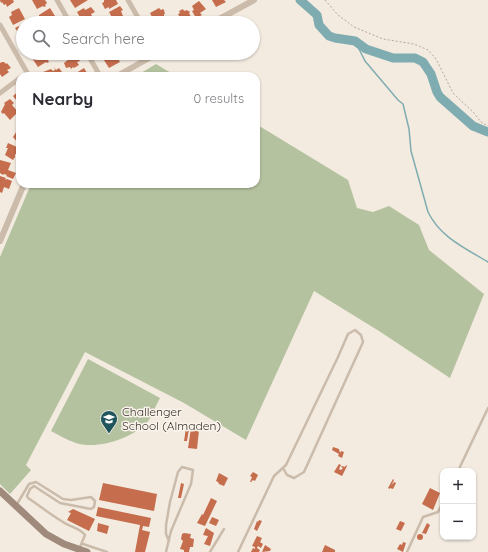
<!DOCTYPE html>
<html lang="en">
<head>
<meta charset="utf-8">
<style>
	:root { --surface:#fff; --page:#f7f7f7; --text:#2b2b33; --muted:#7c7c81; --line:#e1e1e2 }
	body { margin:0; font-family:Quicksand,sans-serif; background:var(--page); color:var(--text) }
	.controls { position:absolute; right:12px; bottom:12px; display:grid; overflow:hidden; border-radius:8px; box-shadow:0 1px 3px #0004 }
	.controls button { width:36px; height:36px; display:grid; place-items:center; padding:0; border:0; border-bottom:1px solid var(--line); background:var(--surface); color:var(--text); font:20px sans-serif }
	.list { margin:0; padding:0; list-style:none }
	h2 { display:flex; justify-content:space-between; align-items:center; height:52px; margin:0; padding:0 16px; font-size:17px }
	h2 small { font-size:13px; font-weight:400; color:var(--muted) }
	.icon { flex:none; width:22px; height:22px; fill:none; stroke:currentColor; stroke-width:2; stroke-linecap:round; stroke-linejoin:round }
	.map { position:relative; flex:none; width:488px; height:552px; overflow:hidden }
	.search { position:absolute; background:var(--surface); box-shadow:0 1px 3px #0004; left:16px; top:16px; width:244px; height:44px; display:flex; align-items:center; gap:10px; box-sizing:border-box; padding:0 14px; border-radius:22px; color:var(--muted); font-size:15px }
	.panel { position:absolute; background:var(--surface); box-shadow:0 1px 3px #0004; left:16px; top:72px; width:244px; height:116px; border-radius:12px }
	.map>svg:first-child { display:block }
	.green { fill:#b5c29f }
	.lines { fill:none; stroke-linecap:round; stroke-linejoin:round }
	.stream { stroke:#7facb0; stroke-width:1.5 }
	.river { stroke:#7facb0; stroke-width:9 }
	.building { fill:#c56d4c }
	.path { stroke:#b7a595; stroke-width:1; stroke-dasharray:2 2; stroke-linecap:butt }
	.service { stroke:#cbbbab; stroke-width:2.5 }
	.minor { stroke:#cbbbab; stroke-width:5 }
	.tertiary { stroke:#cbbbab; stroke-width:6 }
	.secondary { stroke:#9f8a7c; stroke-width:7 }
	.labels { text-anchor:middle; stroke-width:3; stroke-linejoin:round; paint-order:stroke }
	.poi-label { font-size:12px; fill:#39302a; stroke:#faf4ec; text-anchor:start }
</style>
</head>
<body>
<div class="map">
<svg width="488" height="552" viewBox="0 0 488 552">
	<rect width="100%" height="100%" fill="#f3ebe0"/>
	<path class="green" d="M 156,64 L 176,76 L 136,76 Z
		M 256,124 L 348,180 L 357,208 L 373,212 L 389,206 L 419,225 L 429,250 L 484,294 L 450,378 L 379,331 L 314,291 L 246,440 L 184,403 L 85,352 L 26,465 L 31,470 L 10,494 L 0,484 L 0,257 L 31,184 L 256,184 Z
		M 88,359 L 160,398 C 156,405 153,413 149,420 C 135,438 97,450 76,443 C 67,440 59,435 51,431 Z"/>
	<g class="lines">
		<path class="stream" d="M 355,41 L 365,61 L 398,100 L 403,104 L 409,129 L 411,151 L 428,212 C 440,237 465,248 488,262"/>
		<path class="river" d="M 300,0 L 317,15 L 319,25 L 329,36 L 335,38 L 355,41 L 366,49 L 393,58 L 415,58 L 423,62 L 431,74 L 437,92 L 440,97 L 473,126 L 488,132"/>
	</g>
	<path class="building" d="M 0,0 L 13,0 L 14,2 L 7,7 L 6,4 L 4,5 L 2,2 L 1,3 Z
		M 32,0 L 45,0 L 47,3 L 45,5 L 46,6 L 44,7 L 43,6 L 37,9 Z
		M 70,0 L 88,0 L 75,8 Z
		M 104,0 L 116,0 L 118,4 L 109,9 L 109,7 L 105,9 L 102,3 L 104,2 Z
		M 212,0 L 224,0 L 226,2 L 216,7 Z
		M 199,1 L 206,9 L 200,13 L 202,15 L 196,18 L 192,11 L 194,10 L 192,6 Z
		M 120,6 L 123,10 L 121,11 L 123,16 L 114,21 L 109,12 Z
		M 91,7 L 95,12 L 91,14 L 92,16 L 90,17 L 91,19 L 85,21 L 83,18 L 81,19 L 77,12 L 84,8 L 85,10 Z
		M 19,8 L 25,19 L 13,25 L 9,17 L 12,15 L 11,12 Z
		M 50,8 L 55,16 L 52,18 L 53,21 L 50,23 L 44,23 L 39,17 L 39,15 Z
		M 159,8 L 161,10 L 163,9 L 164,10 L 165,14 L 164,14 L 164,17 L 153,23 L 150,18 L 152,17 L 150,13 Z
		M 183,9 L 184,11 L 187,10 L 188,11 L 189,11 L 190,12 L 189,13 L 193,21 L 189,23 L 188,21 L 183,23 L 178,14 L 180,13 L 179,11 Z
		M 23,24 L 23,33 L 20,35 L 15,28 Z
		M 41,53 L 44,53 L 49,62 L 47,63 L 46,62 L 38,67 L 32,58 Z
		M 110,53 L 117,53 L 115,54 L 120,62 L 109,68 L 102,57 Z
		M 76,54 L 80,61 L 77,62 L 79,65 L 74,68 L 73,67 L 71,69 L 70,67 L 66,68 L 64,63 L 69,59 L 68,57 Z
		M 2,62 L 4,62 L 6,64 L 7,63 L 11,68 L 7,70 L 9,72 L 2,77 L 0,74 L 0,63 Z
		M 54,67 L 56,70 L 59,68 L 62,72 L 58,74 L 59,76 L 43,76 L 46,74 L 43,72 L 51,69 L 53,71 L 55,70 Z
		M 84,68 L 89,76 L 73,76 L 73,75 Z
		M 20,90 L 20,105 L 13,96 Z
		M 10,99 L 14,103 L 12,105 L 18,112 L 10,120 L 4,113 L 3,114 L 1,112 L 5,104 L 4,103 Z
		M 20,126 L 20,143 L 19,144 L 13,137 Z
		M 8,143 L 17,147 L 16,148 L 20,148 L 20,155 L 15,154 L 15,157 L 13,160 L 5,155 L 8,148 L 6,148 Z
		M 0,160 L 11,163 L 8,170 L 16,173 L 13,179 L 6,176 L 7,175 L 4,174 L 3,175 L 0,173 Z
		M 0,176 L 6,178 L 5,180 L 7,179 L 12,181 L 9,189 L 4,187 L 2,193 L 0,192 Z
		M 186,428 L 189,429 L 187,441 L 184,441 Z
		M 191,428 L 199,430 L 197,449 L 188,448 Z
		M 333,447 L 339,449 L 340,453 L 341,451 L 344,452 L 342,458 L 338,456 L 339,454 L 332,450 Z
		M 339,464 L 341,465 L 339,469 L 341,470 L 343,468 L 341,467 L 342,466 L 345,467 L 346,465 L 347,466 L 342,476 L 334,472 Z
		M 253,472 L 258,475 L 255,481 L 253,480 L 251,482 L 250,482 L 252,477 L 250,476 Z
		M 219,473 L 228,478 L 224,486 L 219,484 L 218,482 L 216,481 Z
		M 393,479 L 394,480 L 391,486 L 394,482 L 396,483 L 393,489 L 390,488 L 390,489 L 388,488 Z
		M 103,483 L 157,494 L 154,511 L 99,500 Z
		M 181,483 L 184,484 L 181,498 L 178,498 Z
		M 430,488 L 440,493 L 433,510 L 422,504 Z
		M 211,498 L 217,501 L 205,526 L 197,523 L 202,514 L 203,515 Z
		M 98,507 L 151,518 L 149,527 L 143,526 L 142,530 L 150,532 L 145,552 L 135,552 L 140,525 L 96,516 Z
		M 73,509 L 95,519 L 89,531 L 67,520 L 71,513 L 68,512 Z
		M 212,517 L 219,520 L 216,526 L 209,523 Z
		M 259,520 L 262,521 L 257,531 L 254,529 L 257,521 L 258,522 Z
		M 400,521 L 405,523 L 401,531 L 396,529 Z
		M 98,523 L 109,526 L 107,534 L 97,531 Z
		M 427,523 L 430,525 L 426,534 L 422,533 Z
		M 206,528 L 214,533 L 210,546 L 204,544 L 208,536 L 203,535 Z
		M 184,533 L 191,534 L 190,538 L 194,539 L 193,547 L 190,547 L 189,552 L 184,552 L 184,550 L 180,549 L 183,541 L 181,539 L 182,534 Z
		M417 537a3 3 0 1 1 6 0a3 3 0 1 1-6 0Z
		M 257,536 L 262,538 L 260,542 L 263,544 L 261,548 L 258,546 L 257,548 L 260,550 L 259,552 L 251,552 L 253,548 L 255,549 L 255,547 L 252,546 Z
		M 403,542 L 406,543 L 403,552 L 397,549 L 400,544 L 402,545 Z
		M 265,545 L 271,549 L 270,551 L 262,552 Z
		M 325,545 L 335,550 L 335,552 L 322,552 Z"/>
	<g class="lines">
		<path class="path" d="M 325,0 L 338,15 L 354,27 L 383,39 L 414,44 L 428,50 L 436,59 L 453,93 L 474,113 L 481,122 L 488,126"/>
		<path class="service" d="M 458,471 L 488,408
			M 17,504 L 29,484 L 36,482 L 63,499 L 71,500 L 91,497 L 95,501 L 94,507 L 91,509 L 60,503 L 34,486 L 30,489 L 27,496 L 28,498 C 40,506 51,515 63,522 C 70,527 80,528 85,535 L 80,547
			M 83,544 L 107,552
			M 166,552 L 171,531 L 191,484 L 193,470 L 182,467 L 178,472 L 170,502 L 166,525 L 166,534 L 169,541
			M 210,552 L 224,529
			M 238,552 L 274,476 L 286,465 L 338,357 L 348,334 L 355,330 L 361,335 L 363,342 L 304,472 L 294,478 L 287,475 L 283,468
			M 407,552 L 423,517 L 438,512 L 443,502"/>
		<path class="minor" d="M 57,0 L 70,23
			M 128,0 L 141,23
			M 0,25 L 29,76
			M 87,53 L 100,76
			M 0,93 L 20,78"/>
		<path class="tertiary" d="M 212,23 L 254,0
			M 117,76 L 158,53
			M 0,241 L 24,184"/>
		<path class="secondary" d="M 0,491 L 46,534 L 64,544 L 87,552"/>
	</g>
	<defs>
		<symbol id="school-pin" viewBox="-11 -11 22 30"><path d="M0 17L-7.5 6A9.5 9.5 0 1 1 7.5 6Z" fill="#20555b" stroke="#faf4ec"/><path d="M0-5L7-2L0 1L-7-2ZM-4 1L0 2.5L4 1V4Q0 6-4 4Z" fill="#fff"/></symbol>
	</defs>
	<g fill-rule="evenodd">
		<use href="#school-pin" x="99" y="409" width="20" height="27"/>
	</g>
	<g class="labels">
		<g class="poi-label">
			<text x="122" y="416">Challenger<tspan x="122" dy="14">School (Almaden)</tspan></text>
		</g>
	</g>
</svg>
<div class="controls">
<button>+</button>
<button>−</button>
</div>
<div class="search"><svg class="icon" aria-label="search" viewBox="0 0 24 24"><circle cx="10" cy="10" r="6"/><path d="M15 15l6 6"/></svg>Search here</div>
<section class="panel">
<h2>Nearby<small>0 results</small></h2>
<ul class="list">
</ul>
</section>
</div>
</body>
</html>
